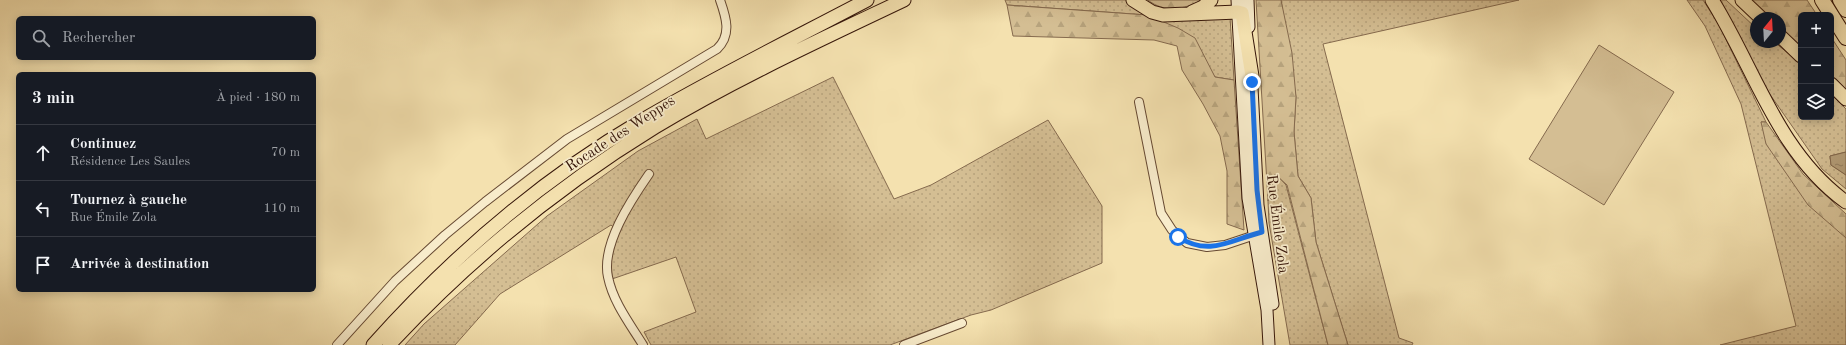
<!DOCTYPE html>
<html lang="fr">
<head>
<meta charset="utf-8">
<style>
	:root { --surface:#171b24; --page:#242831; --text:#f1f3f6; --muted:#9ea1a6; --line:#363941 }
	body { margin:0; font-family:"Old Standard TT",serif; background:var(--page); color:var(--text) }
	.controls { position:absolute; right:12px; top:12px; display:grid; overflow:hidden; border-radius:6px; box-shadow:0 2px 10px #0003 }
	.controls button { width:36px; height:36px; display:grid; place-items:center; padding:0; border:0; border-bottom:1px solid var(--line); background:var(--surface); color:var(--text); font:20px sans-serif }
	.compass { position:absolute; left:1750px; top:12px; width:36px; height:36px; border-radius:50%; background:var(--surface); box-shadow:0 2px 10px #0003; rotate:18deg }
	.stop { position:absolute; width:12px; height:12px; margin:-9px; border:3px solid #1a73e8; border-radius:50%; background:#fff }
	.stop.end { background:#1a73e8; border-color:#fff; box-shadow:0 1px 4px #0008 }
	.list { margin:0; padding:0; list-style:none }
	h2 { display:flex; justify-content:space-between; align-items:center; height:52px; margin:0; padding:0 16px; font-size:17px }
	h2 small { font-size:13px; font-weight:400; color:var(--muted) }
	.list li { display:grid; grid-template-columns:26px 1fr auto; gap:12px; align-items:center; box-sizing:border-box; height:56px; padding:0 16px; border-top:1px solid var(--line) }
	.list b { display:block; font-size:15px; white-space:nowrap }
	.list p { margin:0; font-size:13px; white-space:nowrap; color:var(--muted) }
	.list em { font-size:13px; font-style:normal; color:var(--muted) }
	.icon { flex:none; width:22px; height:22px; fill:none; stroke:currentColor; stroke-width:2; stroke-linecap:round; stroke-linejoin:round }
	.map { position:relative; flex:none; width:1846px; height:345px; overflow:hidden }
	.search { position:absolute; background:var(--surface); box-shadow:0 2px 10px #0003; left:16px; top:16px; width:300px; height:44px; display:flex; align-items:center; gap:10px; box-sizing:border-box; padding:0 14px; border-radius:6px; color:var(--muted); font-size:15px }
	.panel { position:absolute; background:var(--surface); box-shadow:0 2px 10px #0003; left:16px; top:72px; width:300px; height:220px; border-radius:6px }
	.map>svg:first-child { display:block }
	.green { fill:url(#green-dots); stroke:#856a4e }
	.forest { fill:url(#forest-firs); stroke:#856a4e }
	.pitch { fill:#d4be93; stroke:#856a4e }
	.water { fill:url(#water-ripples); stroke:#81664b }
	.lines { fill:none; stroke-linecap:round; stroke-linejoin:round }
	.minor-casing { stroke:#664932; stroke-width:10 }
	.secondary-casing { stroke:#361609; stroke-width:13 }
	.trunk-casing { stroke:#361609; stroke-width:15 }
	.motorway-casing { stroke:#361609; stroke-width:16 }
	.minor { stroke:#f8eccb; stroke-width:8 }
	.secondary { stroke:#f8eccb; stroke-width:11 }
	.trunk { stroke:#f4e1af; stroke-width:13 }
	.motorway { stroke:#f4e1af; stroke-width:14 }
	.route { stroke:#1a73e8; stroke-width:5 }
	.labels { text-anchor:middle; stroke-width:3.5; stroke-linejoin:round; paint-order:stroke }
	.street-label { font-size:15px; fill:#361609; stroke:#f8eccb }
</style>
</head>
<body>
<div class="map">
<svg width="1846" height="345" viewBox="0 0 1846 345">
	<defs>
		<pattern id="green-dots" width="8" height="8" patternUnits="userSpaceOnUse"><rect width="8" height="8" fill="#d4be93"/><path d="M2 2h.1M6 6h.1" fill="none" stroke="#b7a37d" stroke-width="1.8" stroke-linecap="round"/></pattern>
		<pattern id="forest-firs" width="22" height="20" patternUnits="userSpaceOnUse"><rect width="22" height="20" fill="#d4be93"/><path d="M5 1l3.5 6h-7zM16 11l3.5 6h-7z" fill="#b7a37d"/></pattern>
		<pattern id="water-ripples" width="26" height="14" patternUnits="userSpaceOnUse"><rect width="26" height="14" fill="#b39c77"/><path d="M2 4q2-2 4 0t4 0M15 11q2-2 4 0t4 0" fill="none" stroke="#927e60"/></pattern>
	</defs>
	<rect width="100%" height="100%" fill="#f4e1af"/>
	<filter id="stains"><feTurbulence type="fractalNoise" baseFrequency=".005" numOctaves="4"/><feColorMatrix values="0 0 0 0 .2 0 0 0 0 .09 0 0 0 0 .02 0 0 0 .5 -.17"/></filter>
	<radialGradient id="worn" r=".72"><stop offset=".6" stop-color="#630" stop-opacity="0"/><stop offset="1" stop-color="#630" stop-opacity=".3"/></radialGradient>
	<path class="green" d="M 1005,0 L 1127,0 L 1135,9 L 1147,15 L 1230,17 L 1234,80 L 1215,77 L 1206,62 L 1147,15 L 1007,5 Z
		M 1281,0 L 1519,0 L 1323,44 L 1399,338 L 1413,343 L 1412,345 L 1348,345 L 1316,242 L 1311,198 L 1298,176 L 1294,132 L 1296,97 Z
		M 1687,0 L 1703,0 L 1719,25 L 1766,122 L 1761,122 L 1846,238 L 1846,345 L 1720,345 L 1796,326 L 1741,104 L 1705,26 Z
		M 1718,0 L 1726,0 L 1756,28 L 1756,42 L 1774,42 L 1801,63 L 1801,117 L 1831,117 L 1831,94 L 1846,109 L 1846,152 L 1830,156 L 1831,165 L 1846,175 L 1846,189 L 1822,169 L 1762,83 Z
		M 833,77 L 894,199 L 931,185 L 1048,120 L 1102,206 L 1102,263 L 991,310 L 971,315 L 890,345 L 651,345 L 644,332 L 696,312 L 676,257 L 612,279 L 611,258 L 619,232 L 611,225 L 500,294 L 455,345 L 405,345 L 424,324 L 547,216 L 638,151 L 697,119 L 706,139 Z
		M 1275,173 L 1286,185 L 1328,345 L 1290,345 L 1269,223 L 1268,201 Z"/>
	<path class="forest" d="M 1148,0 L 1201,0 C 1184,10 1164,13 1148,0 Z
		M 1256,0 L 1281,0 L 1292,53 L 1296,97 L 1294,132 L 1298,176 L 1311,198 L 1316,242 L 1348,345 L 1328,345 L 1287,185 L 1275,174 L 1268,201 Z
		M 1751,0 L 1807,0 L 1817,15 L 1801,15 L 1801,47 L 1780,27 L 1780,18 L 1770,18 Z
		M 1007,5 L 1147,15 L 1178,28 L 1195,38 L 1215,77 L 1234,80 L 1244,230 L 1227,224 L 1227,171 L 1220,136 L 1203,104 L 1182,70 L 1177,46 L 1154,40 L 1013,36 Z
		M 1831,37 L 1846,60 L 1846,90 L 1831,75 Z
		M 1761,122 L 1766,122 L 1803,174 L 1846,214 L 1846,238 L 1808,205 L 1766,144 Z"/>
	<path class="pitch" d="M 1599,45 L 1674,92 L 1604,205 L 1529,159 Z"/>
	<path class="water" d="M 1846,152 L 1846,175 L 1831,165 L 1830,156 Z"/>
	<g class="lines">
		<defs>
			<path id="minor" d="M 1139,102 L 1161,213 L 1172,230 L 1187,243 L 1207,247 L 1225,245 L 1258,234
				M 337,345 L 395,281 L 445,235 L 485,202 L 567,139 L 717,49 C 732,35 726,17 720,0
				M 643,345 C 630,324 613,302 608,277 C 601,245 631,200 649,174
				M 904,345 L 962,323"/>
			<path id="secondary" d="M 1237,0 L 1248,198 L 1267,310 L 1269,345
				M 1248,0 L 1249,27
				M 1251,68 L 1258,205 L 1273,304"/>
			<path id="trunk" d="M 1133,0 L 1152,12 L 1163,15 L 1238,12 L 1242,13 L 1252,76
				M 1712,0 C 1755,69 1777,152 1846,202
				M 1742,0 L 1761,18
				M 1192,12 L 1203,7 L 1211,0
				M 1780,36 L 1801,56
				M 1831,84 L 1846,99
				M 373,345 C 450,259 541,180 641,121 C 714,78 791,40 867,0
				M 389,345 C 468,260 557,187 655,127 C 735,79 820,40 904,0"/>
			<path id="motorway" d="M 1822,0 L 1846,38
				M 1840,0 L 1846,10"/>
		</defs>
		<use href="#minor" class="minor-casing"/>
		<use href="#secondary" class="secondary-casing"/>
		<use href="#trunk" class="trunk-casing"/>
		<use href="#motorway" class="motorway-casing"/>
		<use href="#minor" class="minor"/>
		<use href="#secondary" class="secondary"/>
		<use href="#trunk" class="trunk"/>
		<use href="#motorway" class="motorway"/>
	</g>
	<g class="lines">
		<path class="route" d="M 1178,237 C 1210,257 1230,240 1262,232 L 1257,190 L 1252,82"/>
	</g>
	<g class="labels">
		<g class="street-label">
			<text transform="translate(620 133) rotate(-33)" y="5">Rocade des Weppes</text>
			<text transform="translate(1278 224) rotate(83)" y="5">Rue Émile Zola</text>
		</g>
	</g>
	<rect width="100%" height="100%" filter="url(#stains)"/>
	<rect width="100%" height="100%" fill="url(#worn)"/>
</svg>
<div class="controls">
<button>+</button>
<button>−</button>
<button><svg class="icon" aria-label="layers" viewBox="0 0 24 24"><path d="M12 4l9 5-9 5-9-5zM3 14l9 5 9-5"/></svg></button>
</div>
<svg class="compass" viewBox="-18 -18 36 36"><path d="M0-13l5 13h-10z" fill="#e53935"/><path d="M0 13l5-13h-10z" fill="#9ea1a6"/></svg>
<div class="stop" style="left:1178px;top:237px"></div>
<div class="stop end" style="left:1252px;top:82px"></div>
<div class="search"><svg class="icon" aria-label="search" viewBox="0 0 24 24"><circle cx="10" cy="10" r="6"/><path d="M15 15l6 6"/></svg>Rechercher</div>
<section class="panel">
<h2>3 min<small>À pied · 180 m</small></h2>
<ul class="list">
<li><svg class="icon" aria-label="ahead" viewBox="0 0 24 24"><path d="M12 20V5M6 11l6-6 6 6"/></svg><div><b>Continuez</b><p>Résidence Les Saules</p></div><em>70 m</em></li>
<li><svg class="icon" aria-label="left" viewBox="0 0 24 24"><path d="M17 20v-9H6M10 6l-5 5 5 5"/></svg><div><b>Tournez à gauche</b><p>Rue Émile Zola</p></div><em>110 m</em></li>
<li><svg class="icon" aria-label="arrive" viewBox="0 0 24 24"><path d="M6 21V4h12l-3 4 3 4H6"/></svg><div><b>Arrivée à destination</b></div></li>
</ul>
</section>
</div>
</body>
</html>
